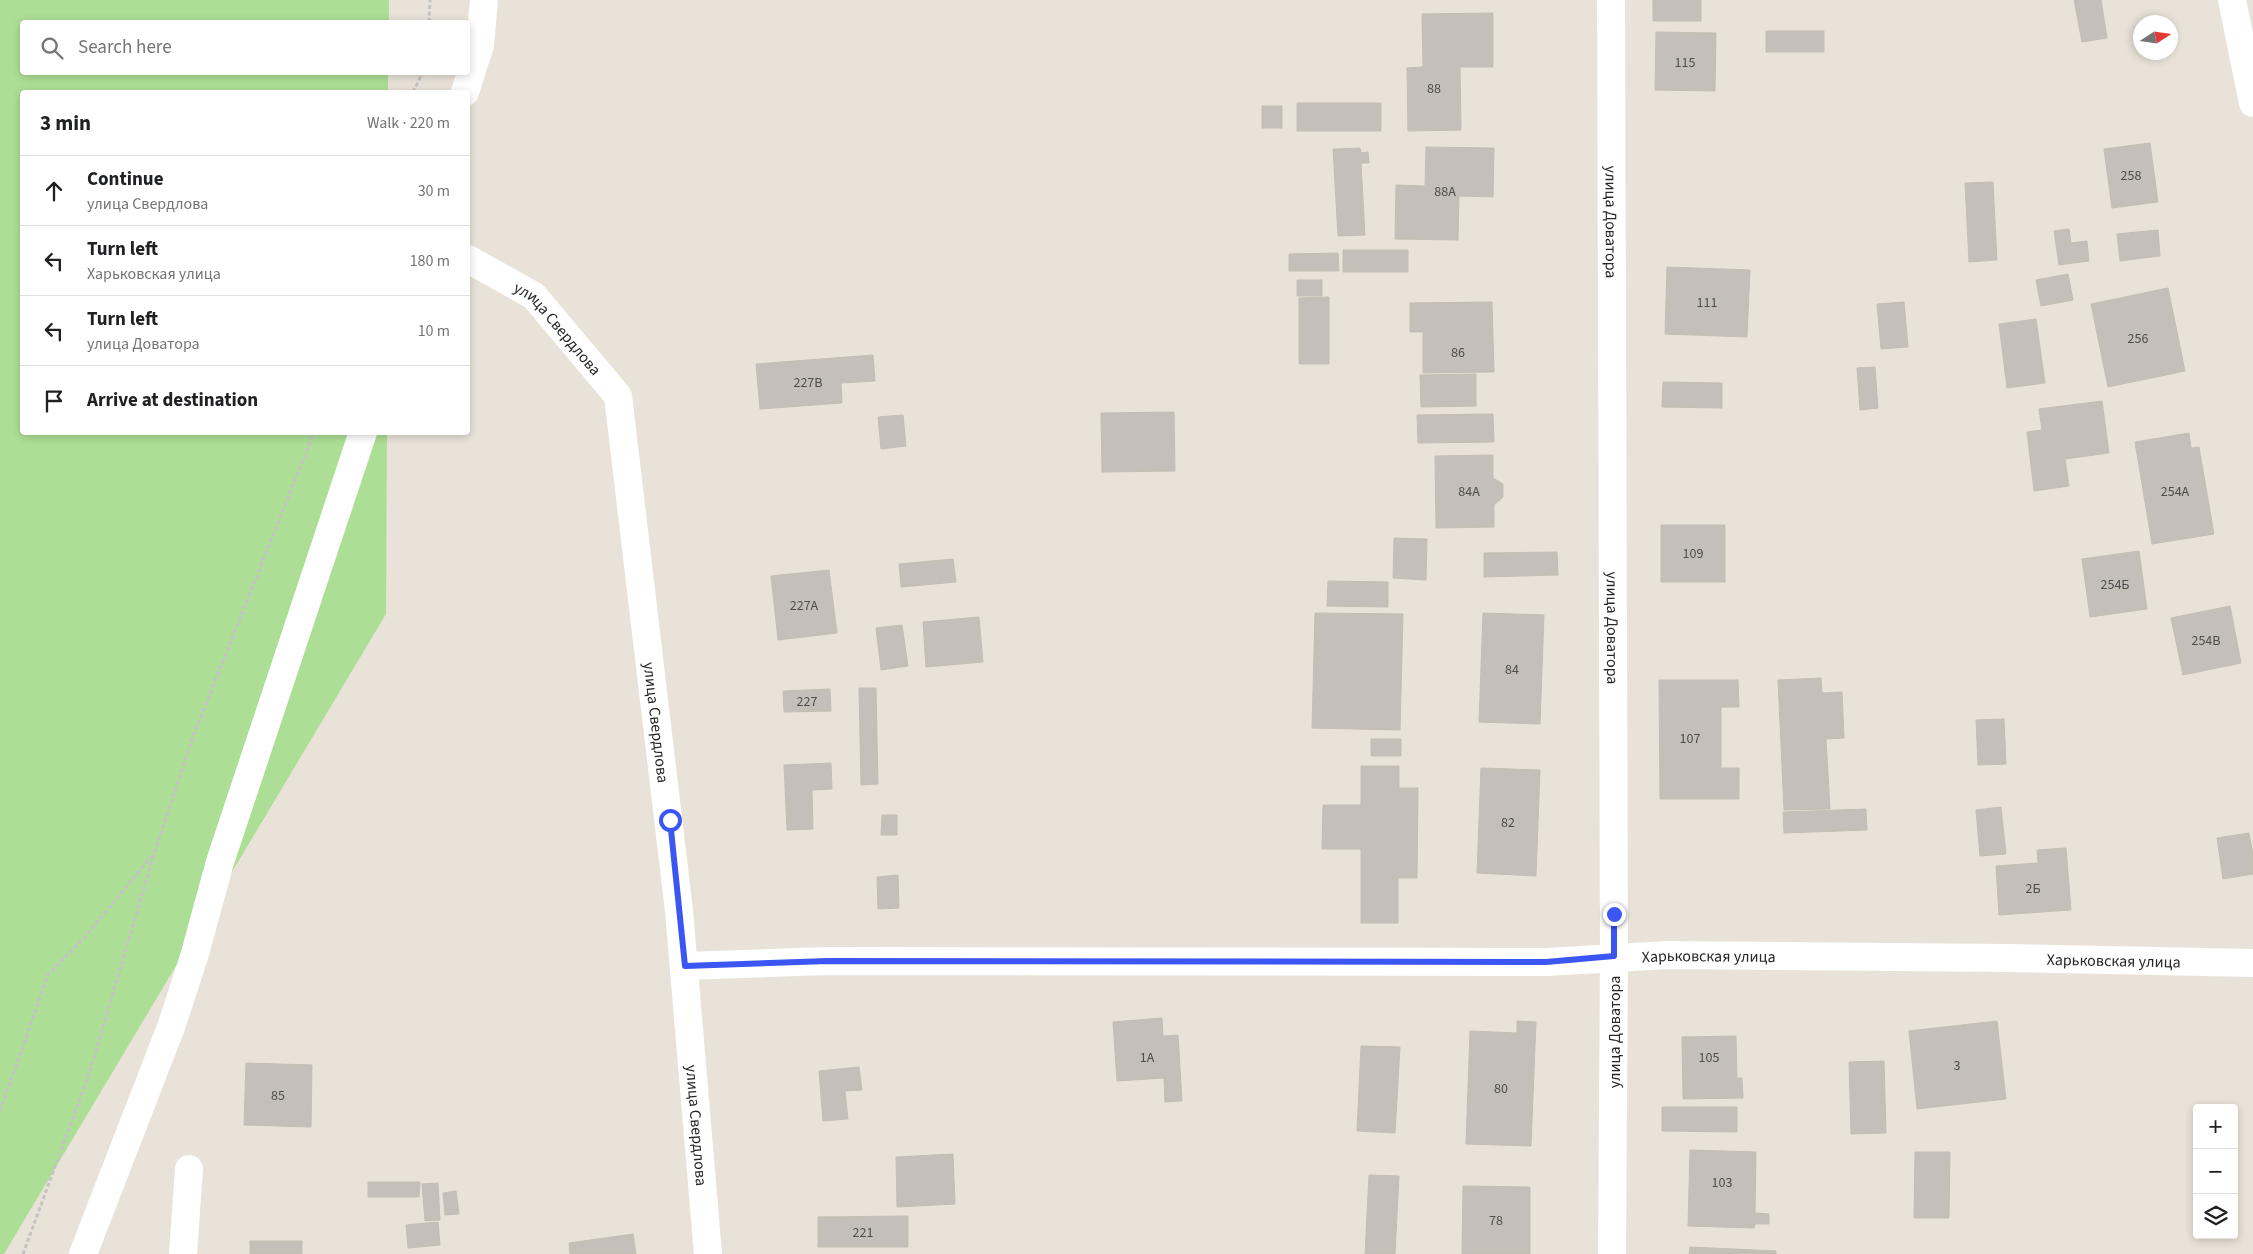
<!DOCTYPE html>
<html lang="en">
<head>
<meta charset="utf-8">
<style>
	:root { --surface:#fff; --page:#f6f6f6; --text:#202124; --muted:#757577; --line:#e0e0e0 }
	body { margin:0; font-family:"Source Sans 3",sans-serif; background:var(--page); color:var(--text) }
	.controls { position:absolute; right:15px; bottom:15px; display:grid; overflow:hidden; border-radius:5px; box-shadow:0 2px 8px #0003 }
	.controls button { width:45px; height:45px; display:grid; place-items:center; padding:0; border:0; border-bottom:1px solid var(--line); background:var(--surface); color:var(--text); font:25px sans-serif }
	.compass { position:absolute; left:2133px; top:15px; width:45px; height:45px; border-radius:50%; background:var(--surface); box-shadow:0 2px 8px #0003; rotate:78deg }
	.stop { position:absolute; width:15px; height:15px; margin:-11px; border:4px solid #3b56f3; border-radius:50%; background:#fff }
	.stop.end { background:#3b56f3; border-color:#fff; box-shadow:0 1px 5px #0008 }
	.list { margin:0; padding:0; list-style:none }
	h2 { display:flex; justify-content:space-between; align-items:center; height:65px; margin:0; padding:0 20px; font-size:21px }
	h2 small { font-size:16px; font-weight:400; color:var(--muted) }
	.list li { display:grid; grid-template-columns:32px 1fr auto; gap:15px; align-items:center; box-sizing:border-box; height:70px; padding:0 20px; border-top:1px solid var(--line) }
	.list b { display:block; font-size:19px; white-space:nowrap }
	.list p { margin:0; font-size:16px; white-space:nowrap; color:var(--muted) }
	.list em { font-size:16px; font-style:normal; color:var(--muted) }
	.icon { flex:none; width:28px; height:28px; fill:none; stroke:currentColor; stroke-width:2; stroke-linecap:round; stroke-linejoin:round }
	.map { position:relative; flex:none; width:2253px; height:1254px; overflow:hidden }
	.search { position:absolute; background:var(--surface); box-shadow:0 2px 8px #0003; left:20px; top:20px; width:450px; height:55px; display:flex; align-items:center; gap:12px; box-sizing:border-box; padding:0 18px; border-radius:5px; color:var(--muted); font-size:19px }
	.panel { position:absolute; background:var(--surface); box-shadow:0 2px 8px #0003; left:20px; top:90px; width:450px; height:345px; border-radius:5px }
	.map>svg:first-child { display:block }
	.green { fill:#acdf95 }
	.building { fill:#c4bfb8; stroke:#c4beb2 }
	.lines { fill:none; stroke-linecap:round; stroke-linejoin:round }
	.path { stroke:#c3c3c3; stroke-width:3; stroke-dasharray:4 2.5; stroke-linecap:butt }
	.street { stroke:#fff; stroke-width:28 }
	.secondary { stroke:#fff; stroke-width:28 }
	.route { stroke:#3b56f3; stroke-width:6 }
	.labels { text-anchor:middle; stroke-width:4.5; stroke-linejoin:round; paint-order:stroke }
	.number-label { font-size:14px; fill:#4e4d4b }
	.street-label { font-size:16px; fill:#272727; stroke:#fff }
</style>
</head>
<body>
<div class="map">
<svg width="2253" height="1254" viewBox="0 0 2253 1254">
	<rect width="100%" height="100%" fill="#e9e2d8"/>
	<path class="green" d="M 0,0 L 389,0 L 389,22 L 22,22 L 22,72 L 388,73 L 388,92 L 22,92 L 22,432 L 387,433 L 386,614 L 4,1254 L 0,1254 Z"/>
	<path class="building" d="M 1653,0 L 1701,0 L 1701,21 L 1653,21 Z
		M 2074,0 L 2101,0 L 2107,38 L 2082,42 Z
		M 1493,13 L 1493,67 L 1460,67 L 1461,130 L 1408,131 L 1407,68 L 1423,67 L 1422,14 Z
		M 1766,31 L 1824,31 L 1824,52 L 1766,52 Z
		M 1656,32 L 1716,33 L 1715,91 L 1655,90 Z
		M 1297,103 L 1381,103 L 1381,131 L 1297,131 Z
		M 1262,106 L 1282,106 L 1282,128 L 1262,128 Z
		M 2150,143 L 2158,202 L 2112,208 L 2104,149 Z
		M 1426,147 L 1494,148 L 1493,197 L 1459,196 L 1458,240 L 1395,239 L 1396,185 L 1425,186 Z
		M 1360,148 L 1361,153 L 1368,152 L 1369,163 L 1361,163 L 1365,235 L 1338,236 L 1333,149 Z
		M 1993,182 L 1997,260 L 1969,262 L 1965,183 Z
		M 2069,229 L 2071,243 L 2087,241 L 2089,261 L 2059,265 L 2054,231 Z
		M 2158,230 L 2160,256 L 2120,261 L 2117,234 Z
		M 1343,250 L 1408,250 L 1408,272 L 1343,272 Z
		M 1338,253 L 1339,271 L 1289,271 L 1289,254 Z
		M 1667,267 L 1750,270 L 1747,337 L 1665,334 Z
		M 2068,274 L 2073,300 L 2041,306 L 2036,280 Z
		M 1297,280 L 1322,280 L 1322,296 L 1297,296 Z
		M 2168,288 L 2185,371 L 2108,387 L 2091,304 Z
		M 1329,297 L 1329,364 L 1299,364 L 1299,298 Z
		M 1492,302 L 1494,372 L 1423,373 L 1423,332 L 1410,332 L 1410,303 Z
		M 1904,302 L 1908,347 L 1881,349 L 1877,304 Z
		M 2036,319 L 2045,383 L 2007,388 L 1999,324 Z
		M 873,355 L 875,381 L 841,383 L 842,403 L 760,409 L 756,364 Z
		M 1875,367 L 1878,408 L 1860,410 L 1857,368 Z
		M 1476,374 L 1476,406 L 1421,407 L 1420,375 Z
		M 1663,382 L 1722,383 L 1722,408 L 1662,407 Z
		M 2102,401 L 2109,453 L 2065,459 L 2069,486 L 2034,491 L 2027,432 L 2042,430 L 2039,409 Z
		M 1174,412 L 1175,471 L 1102,472 L 1101,413 Z
		M 1493,414 L 1494,442 L 1418,443 L 1417,415 Z
		M 903,415 L 906,446 L 881,449 L 878,417 Z
		M 2189,433 L 2191,448 L 2199,447 L 2214,534 L 2152,544 L 2135,442 Z
		M 1493,455 L 1493,478 L 1503,484 L 1503,497 L 1494,505 L 1494,527 L 1436,528 L 1435,456 Z
		M 1661,525 L 1725,525 L 1725,582 L 1661,582 Z
		M 1394,538 L 1427,539 L 1426,580 L 1393,578 Z
		M 2139,551 L 2147,609 L 2090,617 L 2082,559 Z
		M 1557,552 L 1558,575 L 1484,577 L 1484,553 Z
		M 953,559 L 956,582 L 901,587 L 899,564 Z
		M 829,570 L 837,633 L 778,640 L 771,576 Z
		M 1328,581 L 1388,582 L 1388,607 L 1327,606 Z
		M 2230,606 L 2241,663 L 2183,675 L 2171,618 Z
		M 1315,613 L 1403,614 L 1400,730 L 1312,728 Z
		M 1483,613 L 1544,615 L 1540,724 L 1479,722 Z
		M 979,617 L 983,662 L 926,667 L 923,622 Z
		M 902,625 L 908,666 L 881,670 L 876,628 Z
		M 1821,678 L 1822,693 L 1842,692 L 1844,738 L 1826,739 L 1830,809 L 1784,810 L 1778,680 Z
		M 1659,680 L 1738,680 L 1739,707 L 1721,707 L 1721,768 L 1739,768 L 1739,799 L 1660,799 Z
		M 859,688 L 876,688 L 878,784 L 861,785 Z
		M 830,689 L 831,711 L 784,712 L 783,691 Z
		M 2004,719 L 2006,764 L 1978,765 L 1976,720 Z
		M 1371,739 L 1401,739 L 1401,756 L 1371,756 Z
		M 831,763 L 832,789 L 812,790 L 813,829 L 787,830 L 784,765 Z
		M 1361,766 L 1399,766 L 1399,788 L 1418,788 L 1417,878 L 1398,878 L 1398,923 L 1361,923 L 1361,849 L 1322,849 L 1323,805 L 1361,805 Z
		M 1481,768 L 1540,770 L 1536,876 L 1477,873 Z
		M 2001,807 L 2006,854 L 1980,856 L 1976,810 Z
		M 1866,809 L 1867,830 L 1784,833 L 1783,812 Z
		M 882,815 L 897,815 L 897,835 L 881,835 Z
		M 2249,833 L 2253,855 L 2253,874 L 2223,879 L 2217,838 Z
		M 2066,848 L 2071,910 L 1999,915 L 1996,866 L 2038,863 L 2037,850 Z
		M 898,875 L 899,908 L 878,909 L 877,877 Z
		M 1162,1018 L 1163,1036 L 1178,1035 L 1182,1101 L 1165,1102 L 1164,1078 L 1117,1081 L 1113,1022 Z
		M 1517,1021 L 1536,1022 L 1531,1146 L 1466,1144 L 1470,1031 L 1517,1033 Z
		M 1997,1021 L 2006,1099 L 1917,1109 L 1909,1031 Z
		M 1736,1036 L 1737,1078 L 1742,1078 L 1743,1098 L 1683,1099 L 1682,1037 Z
		M 1361,1046 L 1400,1047 L 1395,1133 L 1357,1131 Z
		M 1884,1061 L 1886,1133 L 1851,1134 L 1849,1062 Z
		M 246,1063 L 312,1065 L 311,1127 L 244,1125 Z
		M 859,1067 L 862,1090 L 845,1091 L 848,1119 L 823,1121 L 819,1071 Z
		M 1662,1107 L 1737,1107 L 1737,1132 L 1662,1131 Z
		M 1690,1150 L 1756,1152 L 1755,1213 L 1769,1214 L 1769,1224 L 1755,1224 L 1754,1228 L 1688,1226 Z
		M 1915,1152 L 1950,1152 L 1949,1218 L 1914,1218 Z
		M 953,1154 L 955,1204 L 897,1207 L 896,1157 Z
		M 1369,1175 L 1399,1176 L 1395,1254 L 1365,1254 Z
		M 368,1182 L 420,1182 L 419,1197 L 368,1197 Z
		M 438,1183 L 440,1220 L 425,1221 L 422,1184 Z
		M 1463,1186 L 1530,1187 L 1530,1254 L 1462,1254 Z
		M 456,1191 L 459,1214 L 445,1215 L 443,1193 Z
		M 908,1216 L 908,1247 L 818,1247 L 818,1217 Z
		M 438,1222 L 440,1245 L 408,1248 L 406,1225 Z
		M 633,1234 L 636,1254 L 570,1254 L 569,1243 Z
		M 250,1241 L 302,1241 L 302,1254 L 250,1254 Z
		M 1690,1247 L 1776,1251 L 1776,1254 L 1689,1254 Z"/>
	<g class="lines">
		<path class="path" d="M 429,22 L 430,0
			M 413,92 L 423,72
			M 0,1111 L 48,975 L 84,938 L 152,856
			M 23,1254 L 90,1071 L 154,854 L 192,739 L 314,432"/>
		<g class="street">
			<path id="s1" d="M 1611,0 L 1614,957 L 1612,1254"/>
			<path d="M 2232,0 L 2253,103"/>
			<path id="s2" d="M 468,259 L 534,296 L 618,396 L 679,911 L 708,1254"/>
			<path id="s3" d="M 685,966 L 828,961 L 1547,962 L 1667,955 L 2007,958 L 2253,963"/>
			<path d="M 183,1254 L 189,1169"/>
		</g>
		<path class="secondary" d="M 465,92 L 480,45 L 484,0
			M 83,1254 L 171,1027 L 194,957 L 220,862 L 363,432"/>
	</g>
	<g class="lines">
		<path class="route" d="M 670,820 L 685,966 L 828,961 L 1546,962 L 1614,956 L 1614,914"/>
	</g>
	<g class="labels">
		<g class="number-label">
			<text x="1685" y="67">115</text>
			<text x="1434" y="93">88</text>
			<text x="2131" y="180">258</text>
			<text x="1445" y="196">88А</text>
			<text x="1707" y="307">111</text>
			<text x="2138" y="343">256</text>
			<text x="1458" y="357">86</text>
			<text x="808" y="387">227В</text>
			<text x="1469" y="496">84А</text>
			<text x="2175" y="496">254А</text>
			<text x="1693" y="558">109</text>
			<text x="2115" y="589">254Б</text>
			<text x="804" y="610">227А</text>
			<text x="2206" y="645">254В</text>
			<text x="1512" y="674">84</text>
			<text x="807" y="706">227</text>
			<text x="1690" y="743">107</text>
			<text x="1508" y="827">82</text>
			<text x="2033" y="893">2Б</text>
			<text x="1147" y="1062">1А</text>
			<text x="1709" y="1062">105</text>
			<text x="1957" y="1070">3</text>
			<text x="1501" y="1093">80</text>
			<text x="278" y="1100">85</text>
			<text x="1722" y="1187">103</text>
			<text x="1496" y="1225">78</text>
			<text x="863" y="1237">221</text>
		</g>
		<g class="street-label">
			<text dy="6" stroke="none"><textPath href="#s1" startOffset="222">улица Доватора</textPath></text>
			<text dy="6" stroke="none"><textPath href="#s2" startOffset="115">улица Свердлова</textPath></text>
			<text dy="6" stroke="none"><textPath href="#s1" startOffset="628">улица Доватора</textPath></text>
			<text dy="6" stroke="none"><textPath href="#s2" startOffset="535">улица Свердлова</textPath></text>
			<text dy="6" stroke="none"><textPath href="#s3" startOffset="1024">Харьковская улица</textPath></text>
			<text dy="6" stroke="none"><textPath href="#s3" startOffset="1429">Харьковская улица</textPath></text>
			<text transform="translate(1614 1032) rotate(-90)" y="6">улица Доватора</text>
			<text dy="6" stroke="none"><textPath href="#s2" startOffset="940">улица Свердлова</textPath></text>
		</g>
	</g>
</svg>
<div class="controls">
<button>+</button>
<button>−</button>
<button><svg class="icon" aria-label="layers" viewBox="0 0 24 24"><path d="M12 4l9 5-9 5-9-5zM3 14l9 5 9-5"/></svg></button>
</div>
<svg class="compass" viewBox="-18 -18 36 36"><path d="M0-13l5 13h-10z" fill="#e53935"/><path d="M0 13l5-13h-10z" fill="#757577"/></svg>
<div class="stop" style="left:670px;top:820px"></div>
<div class="stop end" style="left:1614px;top:914px"></div>
<div class="search"><svg class="icon" aria-label="search" viewBox="0 0 24 24"><circle cx="10" cy="10" r="6"/><path d="M15 15l6 6"/></svg>Search here</div>
<section class="panel">
<h2>3 min<small>Walk · 220 m</small></h2>
<ul class="list">
<li><svg class="icon" aria-label="ahead" viewBox="0 0 24 24"><path d="M12 20V5M6 11l6-6 6 6"/></svg><div><b>Continue</b><p>улица Свердлова</p></div><em>30 m</em></li>
<li><svg class="icon" aria-label="left" viewBox="0 0 24 24"><path d="M17 20v-9H6M10 6l-5 5 5 5"/></svg><div><b>Turn left</b><p>Харьковская улица</p></div><em>180 m</em></li>
<li><svg class="icon" aria-label="left" viewBox="0 0 24 24"><path d="M17 20v-9H6M10 6l-5 5 5 5"/></svg><div><b>Turn left</b><p>улица Доватора</p></div><em>10 m</em></li>
<li><svg class="icon" aria-label="arrive" viewBox="0 0 24 24"><path d="M6 21V4h12l-3 4 3 4H6"/></svg><div><b>Arrive at destination</b></div></li>
</ul>
</section>
</div>
</body>
</html>
